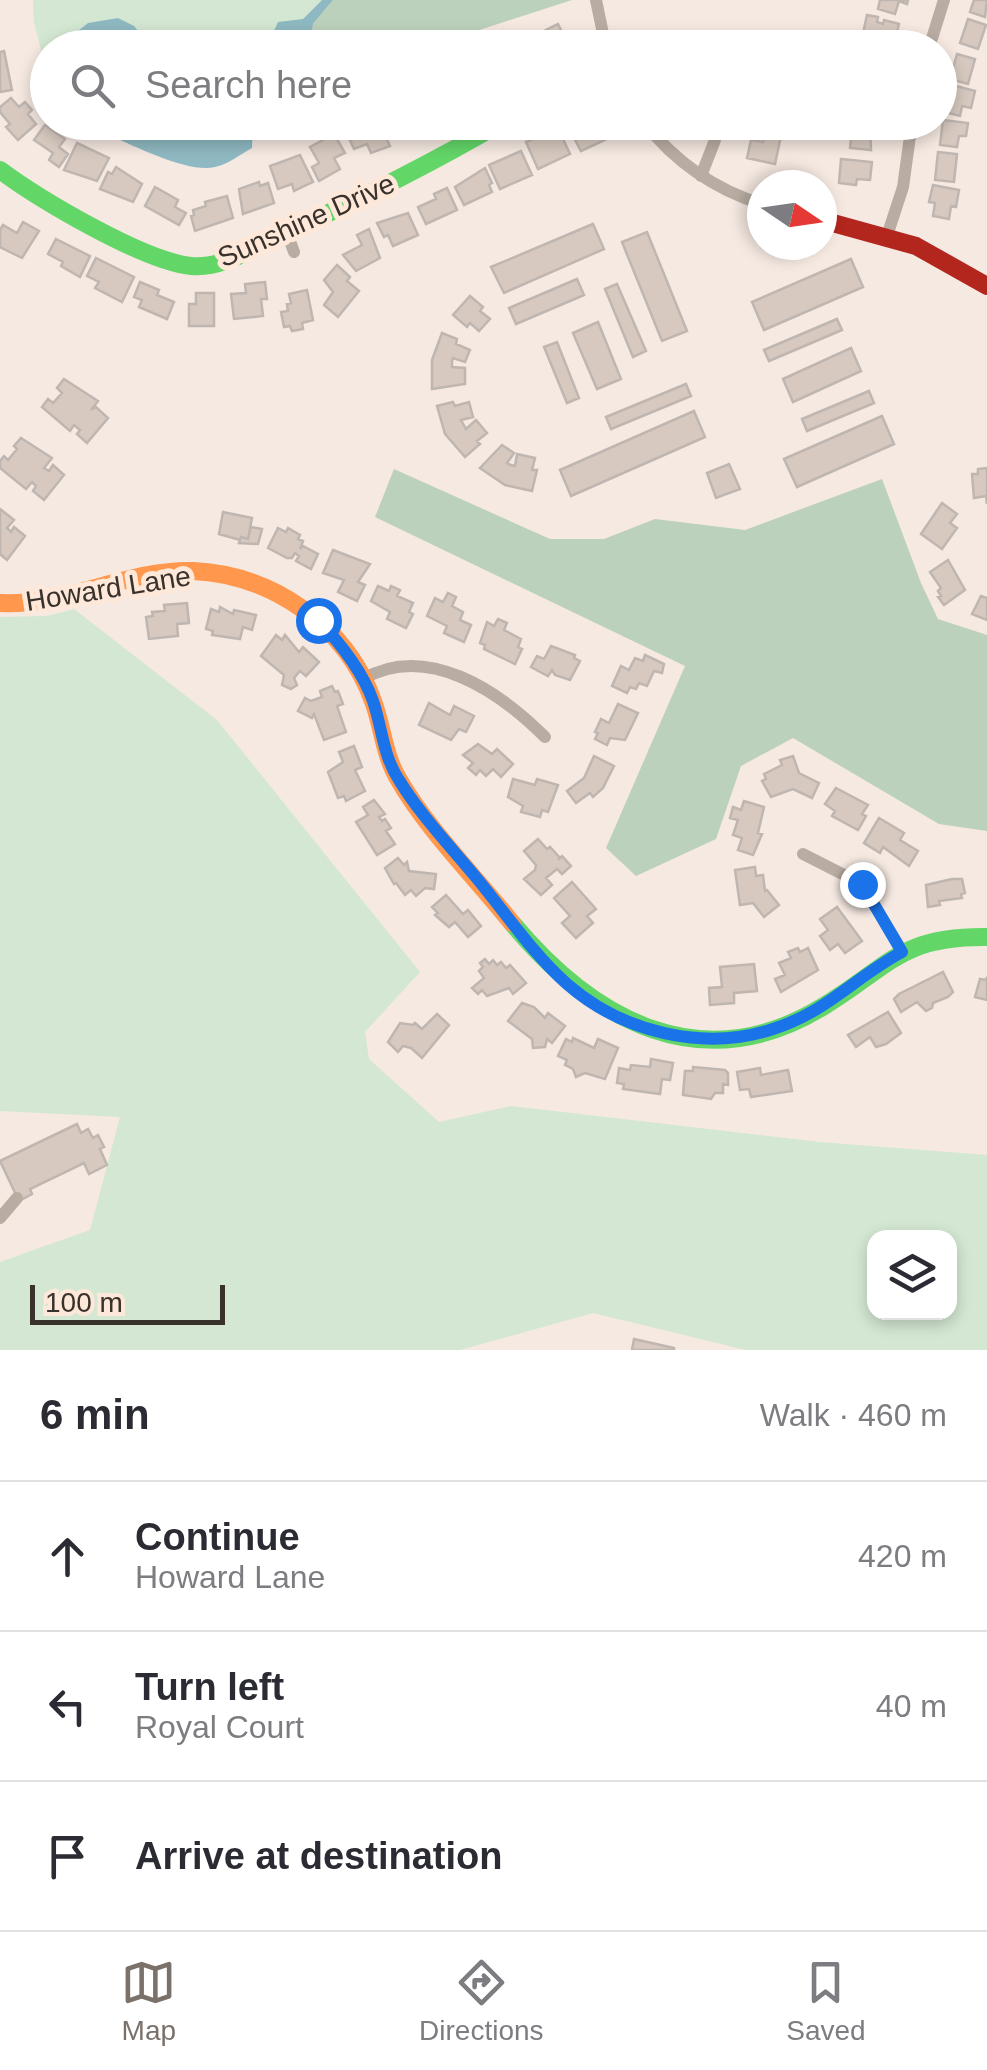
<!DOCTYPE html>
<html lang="en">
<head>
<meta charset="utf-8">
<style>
	:root { --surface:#fff; --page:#f7f7f7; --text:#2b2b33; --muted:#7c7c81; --line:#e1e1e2; --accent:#7b716b }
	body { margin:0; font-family:Helvetica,sans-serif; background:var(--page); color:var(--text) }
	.controls { position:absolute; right:30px; bottom:30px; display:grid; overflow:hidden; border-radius:20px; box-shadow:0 5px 15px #0003 }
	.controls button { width:90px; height:90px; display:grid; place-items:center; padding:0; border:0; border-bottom:2px solid var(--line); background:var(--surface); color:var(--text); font:50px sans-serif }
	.compass { position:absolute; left:747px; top:170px; width:90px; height:90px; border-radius:50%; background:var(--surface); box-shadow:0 5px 15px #0003; rotate:103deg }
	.scale { position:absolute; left:30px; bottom:25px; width:195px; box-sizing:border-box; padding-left:10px; border:5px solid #39312b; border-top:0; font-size:28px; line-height:35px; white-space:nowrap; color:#39312b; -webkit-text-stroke:8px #fde8d9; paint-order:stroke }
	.stop { position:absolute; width:30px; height:30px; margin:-22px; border:8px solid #1a73e8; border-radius:50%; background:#fff }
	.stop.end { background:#1a73e8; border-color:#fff; box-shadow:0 2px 10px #0008 }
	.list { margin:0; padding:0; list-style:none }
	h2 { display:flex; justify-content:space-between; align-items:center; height:130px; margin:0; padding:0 40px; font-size:42px }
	h2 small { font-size:32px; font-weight:400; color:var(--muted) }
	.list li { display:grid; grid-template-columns:65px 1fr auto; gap:30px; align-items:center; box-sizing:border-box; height:150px; padding:0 40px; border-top:2px solid var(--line) }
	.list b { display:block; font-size:38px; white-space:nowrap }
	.list p { margin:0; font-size:32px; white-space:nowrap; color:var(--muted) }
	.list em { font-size:32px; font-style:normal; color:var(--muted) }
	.icon { flex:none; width:55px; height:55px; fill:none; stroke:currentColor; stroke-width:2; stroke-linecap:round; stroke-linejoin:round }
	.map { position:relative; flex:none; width:987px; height:1350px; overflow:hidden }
	.search { position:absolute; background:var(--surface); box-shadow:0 5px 15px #0003; left:30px; right:30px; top:30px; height:110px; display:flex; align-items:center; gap:25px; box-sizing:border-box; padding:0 35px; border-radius:55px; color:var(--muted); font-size:38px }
	.sheet { height:580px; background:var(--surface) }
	nav { display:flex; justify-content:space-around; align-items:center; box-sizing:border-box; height:140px; border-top:2px solid var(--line); background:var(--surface); font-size:28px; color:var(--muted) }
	nav a { display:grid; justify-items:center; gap:5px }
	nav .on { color:var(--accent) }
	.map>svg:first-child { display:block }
	.green { fill:#d3e7d2; fill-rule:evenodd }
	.forest { fill:#bcd1bc }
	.water { fill:#8fb9c2 }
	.building { fill:#d7c9bf; stroke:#c0b6b1; stroke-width:2.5 }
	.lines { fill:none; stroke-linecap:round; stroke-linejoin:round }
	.street { stroke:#b9ada3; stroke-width:12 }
	.fast { stroke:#63d668; stroke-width:18 }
	.slow { stroke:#ff974d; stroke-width:18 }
	.jam { stroke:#b3261e; stroke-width:18 }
	.route { stroke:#1a73e8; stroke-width:12 }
	.labels { text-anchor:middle; stroke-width:10; stroke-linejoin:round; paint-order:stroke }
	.street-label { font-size:28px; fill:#39312b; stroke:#fde8d9 }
</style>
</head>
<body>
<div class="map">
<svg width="987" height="1350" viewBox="0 0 987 1350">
	<rect width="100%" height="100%" fill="#f5e9e1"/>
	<path class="green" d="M 33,0 L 322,0 L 303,19 L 273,33 L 255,47 L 151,47 L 148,41 L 78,31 L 75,47 L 48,48 L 47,74 L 34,22 Z
		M 74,609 L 217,720 L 420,972 L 365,1032 L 369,1059 L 439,1122 L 511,1106 L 819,1142 L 987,1155 L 987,1350 L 746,1350 L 593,1313 L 460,1350 L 0,1350 L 0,1262 L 90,1230 L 120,1117 L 0,1111 L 0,617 L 47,616 ZM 874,1238 L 950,1238 L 950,1312 L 874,1312 Z"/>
	<path class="forest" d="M 333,0 L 572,0 L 427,47 L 310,48 L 313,24 Z
		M 394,469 L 550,539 L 604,539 L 655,519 L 745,530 L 882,479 L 921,583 L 938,619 L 987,635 L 987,831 L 939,824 L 793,738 L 741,766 L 716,839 L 636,876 L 606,848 L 685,666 L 375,517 Z"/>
	<path class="water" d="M 322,0 L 333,0 L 313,24 L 310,47 L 255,47 L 273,33 L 278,22 L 303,19 Z
		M 118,18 L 134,26 L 151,47 L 75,47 L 78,31 L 88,23 Z
		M 127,123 L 170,123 L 183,135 L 196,136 L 221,127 L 223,123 L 253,123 L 252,148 C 241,154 227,165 215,167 C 190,173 143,150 120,140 L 130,126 Z"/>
	<path class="building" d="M 880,0 L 908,0 L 907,4 L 899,1 L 895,14 L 878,9 Z
		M 974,0 L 987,0 L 985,17 L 970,12 Z
		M 867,15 L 878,17 L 877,22 L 883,24 L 884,20 L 899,24 L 895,40 L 883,37 L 882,43 L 862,38 Z
		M 968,19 L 986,25 L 978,49 L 960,43 Z
		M 558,24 L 567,42 L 558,48 L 540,48 L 534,36 Z
		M 520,33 L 526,48 L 496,48 L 492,40 L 503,35 L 506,40 Z
		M 4,51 L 12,90 L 0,92 L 0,52 Z
		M 957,54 L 975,59 L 968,84 L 950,79 Z
		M 948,84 L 975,91 L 971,108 L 962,106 L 960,116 L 941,111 Z
		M 11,98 L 19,107 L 25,102 L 32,110 L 28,114 L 36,124 L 18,140 L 6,127 L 10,124 L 0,112 L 0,107 Z
		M 943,120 L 968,123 L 966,136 L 959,136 L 957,147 L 940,145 Z
		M 370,122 L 375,122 L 378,130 L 382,128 L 390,146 L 371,153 L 367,144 L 354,149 L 346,132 Z
		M 390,122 L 426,122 L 428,125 L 408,135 L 403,125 L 393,130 Z
		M 591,122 L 599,122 L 607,139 L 581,151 L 566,123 Z
		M 853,123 L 870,125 L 871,150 L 850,148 Z
		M 45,125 L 65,139 L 59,147 L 68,154 L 59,167 L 49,160 L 53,153 L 34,140 Z
		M 558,128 L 570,154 L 538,169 L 526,142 Z
		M 765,132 L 781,136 L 775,164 L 747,158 L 751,140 L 763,142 Z
		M 334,134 L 345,153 L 334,158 L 340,169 L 319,181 L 312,167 L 319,163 L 310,147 Z
		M 77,143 L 109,158 L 97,181 L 64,170 Z
		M 521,151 L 532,175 L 500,189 L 489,165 Z
		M 938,152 L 957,154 L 954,182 L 935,180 Z
		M 300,155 L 313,182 L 294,191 L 292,184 L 278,189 L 270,166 Z
		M 841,159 L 872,162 L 870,180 L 857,179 L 856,185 L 839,183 Z
		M 116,167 L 142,184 L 133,202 L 100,189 L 108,172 L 112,174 Z
		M 485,168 L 492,183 L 489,185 L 492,192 L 464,205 L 455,187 Z
		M 259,182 L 260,186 L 268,183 L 274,203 L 243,214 L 239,189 Z
		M 933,185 L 959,190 L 956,207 L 951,206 L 949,219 L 933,216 L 935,203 L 929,202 Z
		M 155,187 L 178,200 L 175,207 L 186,213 L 179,225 L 145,206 Z
		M 447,188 L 457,210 L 426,224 L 418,207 L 436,199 L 434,194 Z
		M 227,196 L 233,218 L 195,231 L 191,216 L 194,215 L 193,210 L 206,206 L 205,202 Z
		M 408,213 L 418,235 L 393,246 L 388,235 L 384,237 L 377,223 Z
		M 23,222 L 39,231 L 22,258 L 0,247 L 0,230 L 3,225 L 17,233 Z
		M 593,224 L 604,249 L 504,293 L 491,267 Z
		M 369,229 L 380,258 L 356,271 L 343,255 L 362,245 L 357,235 Z
		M 647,232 L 687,331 L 662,341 L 622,242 Z
		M 56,239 L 90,256 L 80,277 L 61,266 L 63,262 L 48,254 Z
		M 96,258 L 134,277 L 122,302 L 95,288 L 99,282 L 87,276 Z
		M 851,259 L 863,287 L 764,330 L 752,302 Z
		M 337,265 L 350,277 L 347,281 L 359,291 L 338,317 L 324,305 L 333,292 L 324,280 Z
		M 577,279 L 584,295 L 516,324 L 509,308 Z
		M 140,282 L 159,290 L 157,295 L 174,302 L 167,319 L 139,307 L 142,300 L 134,297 Z
		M 265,282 L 267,299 L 261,299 L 263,316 L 234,319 L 231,294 L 246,293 L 245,284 Z
		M 617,284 L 646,351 L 633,357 L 605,289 Z
		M 307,290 L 313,320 L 302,323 L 303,329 L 292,331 L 290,326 L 284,327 L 281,312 L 288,311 L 287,304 L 291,303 L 289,294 Z
		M 196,293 L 214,293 L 214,326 L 189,326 L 189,304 L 196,304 Z
		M 470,296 L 483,307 L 480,311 L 490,319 L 479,331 L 470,323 L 467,327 L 453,315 Z
		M 837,319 L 842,330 L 769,361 L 764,350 Z
		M 598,322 L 621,379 L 597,389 L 573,333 Z
		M 442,333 L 457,339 L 456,344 L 470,350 L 465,362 L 453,358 L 452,362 L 452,367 L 465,368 L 465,384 L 432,389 L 432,360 Z
		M 557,342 L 579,398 L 567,403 L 544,347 Z
		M 851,348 L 861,371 L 793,402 L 783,379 Z
		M 64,379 L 98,401 L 91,410 L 96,407 L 108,418 L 87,443 L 77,434 L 80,430 L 74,425 L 70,431 L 42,407 L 48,399 L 53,403 L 62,393 L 57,388 Z
		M 686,384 L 691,396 L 611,429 L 606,417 Z
		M 869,391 L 874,403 L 807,431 L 802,419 Z
		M 453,402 L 455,406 L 469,402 L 473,417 L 461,420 L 466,429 L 476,420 L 487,433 L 477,441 L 480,444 L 465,457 L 445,434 L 437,406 Z
		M 694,411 L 705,437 L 571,496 L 560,470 Z
		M 882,416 L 894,444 L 797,487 L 784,459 Z
		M 21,438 L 52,458 L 44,468 L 49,471 L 53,465 L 64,475 L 44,500 L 33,491 L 36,486 L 32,482 L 26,489 L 0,468 L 0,461 L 4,456 L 8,460 L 17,449 L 14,446 Z
		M 502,445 L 514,453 L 507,463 L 511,465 L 515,466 L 517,454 L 535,458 L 532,470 L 537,470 L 532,491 L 505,485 L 480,468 Z
		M 729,464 L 740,489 L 716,498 L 707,473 Z
		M 987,468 L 987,504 L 986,496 L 974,498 L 972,474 L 978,474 L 978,469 Z
		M 942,503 L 957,514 L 950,523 L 957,528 L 942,549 L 921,534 Z
		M 0,509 L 14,520 L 7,528 L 11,532 L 14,527 L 25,536 L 7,560 L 0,554 Z
		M 223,512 L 252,518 L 248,539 L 241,537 L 240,540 L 219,534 Z
		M 251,527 L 262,529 L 258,544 L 239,543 L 241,537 L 248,539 Z
		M 278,528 L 286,532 L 288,528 L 300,535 L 298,539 L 303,541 L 300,549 L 303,546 L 318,554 L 311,569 L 296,561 L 299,556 L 295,553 L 292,558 L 287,558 L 268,548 Z
		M 333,550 L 370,564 L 358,582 L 365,585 L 357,601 L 338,592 L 344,580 L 323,573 Z
		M 948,560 L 965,590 L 944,605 L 938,597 L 941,596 L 938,591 L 941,588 L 930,572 Z
		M 378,586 L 389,591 L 391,586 L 400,590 L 397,596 L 413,603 L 409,612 L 413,614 L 406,628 L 387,619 L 390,612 L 371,601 Z
		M 448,593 L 456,597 L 452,606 L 463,612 L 460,620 L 471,625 L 464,642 L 444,633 L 447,626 L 427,616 L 435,598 L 443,602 Z
		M 981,596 L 987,598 L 987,620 L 972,614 Z
		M 187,603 L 189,623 L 177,624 L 178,636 L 149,639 L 146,617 L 153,616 L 152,612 L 165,611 L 164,605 Z
		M 220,607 L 233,614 L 234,610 L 256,615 L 252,630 L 243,627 L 240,639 L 212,635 L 213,631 L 206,629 L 211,609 L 219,612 Z
		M 498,619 L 507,623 L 504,630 L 521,639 L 518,647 L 522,649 L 515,664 L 484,649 L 485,645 L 480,643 L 487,622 L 494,626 Z
		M 276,635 L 282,640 L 285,635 L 299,652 L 303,647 L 319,662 L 306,676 L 300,671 L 294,678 L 297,685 L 291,689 L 282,685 L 284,675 L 261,656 Z
		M 551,646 L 575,655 L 574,658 L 580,661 L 570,680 L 555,675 L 552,670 L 548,676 L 531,667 L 537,656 L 544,659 Z
		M 645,655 L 664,664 L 662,673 L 654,671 L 647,686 L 639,683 L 636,689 L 630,687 L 627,693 L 612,686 L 621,666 L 629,670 L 635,658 L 643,661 Z
		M 332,686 L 335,692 L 338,691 L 343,704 L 337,706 L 346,732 L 324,740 L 314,714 L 312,718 L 298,711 L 305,698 L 311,701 L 322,697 L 320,691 Z
		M 429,703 L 450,715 L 454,706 L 474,716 L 466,732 L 459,729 L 451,740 L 419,725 Z
		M 618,704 L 638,713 L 625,740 L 610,738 L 607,745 L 595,739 L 598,733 L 595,732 L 601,719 L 609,723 Z
		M 478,744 L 492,754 L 497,749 L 513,764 L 501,777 L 493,769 L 486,776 L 480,770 L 476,775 L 468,768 L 473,763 L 463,755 Z
		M 354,746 L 362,767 L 355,770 L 365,791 L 346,801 L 344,796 L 338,798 L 328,772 L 343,762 L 339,752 Z
		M 594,756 L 614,766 L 603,788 L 593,797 L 590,793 L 576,803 L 567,791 L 584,778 Z
		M 793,756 L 799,773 L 819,783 L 812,798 L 793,789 L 771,797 L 762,781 L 766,779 L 764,774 L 782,765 L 780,760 Z
		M 513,779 L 535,785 L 537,779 L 558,785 L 548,812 L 542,810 L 540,817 L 521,812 L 523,806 L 508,797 Z
		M 836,788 L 868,805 L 862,814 L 866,816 L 858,830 L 832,816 L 835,811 L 825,804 Z
		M 374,800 L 385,814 L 379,817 L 382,821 L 385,819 L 391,828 L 386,831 L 395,844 L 377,855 L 356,822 L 368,815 L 363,807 Z
		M 744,801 L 764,807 L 758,833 L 762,834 L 753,855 L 738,850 L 742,838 L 733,835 L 738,820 L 730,818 L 733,807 L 741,810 Z
		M 879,818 L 904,833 L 900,840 L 918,851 L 909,866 L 883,847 L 880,853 L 864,843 Z
		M 538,839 L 547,849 L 550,847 L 560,858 L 558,860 L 562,856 L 571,866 L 562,874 L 557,869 L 546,878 L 552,885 L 541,895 L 524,879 L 535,870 L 536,865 L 524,851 Z
		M 398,858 L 404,865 L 407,862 L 409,871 L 436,874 L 434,889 L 425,888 L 416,896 L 411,890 L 405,895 L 396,883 L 394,884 L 385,868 Z
		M 755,867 L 756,876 L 763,875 L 765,891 L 767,890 L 779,905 L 764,917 L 753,903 L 740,905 L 735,870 Z
		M 952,879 L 962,879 L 965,893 L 961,894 L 962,898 L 939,901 L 940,905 L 928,907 L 926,885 Z
		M 572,882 L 596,909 L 587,916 L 593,923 L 576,938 L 562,923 L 570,916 L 554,898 Z
		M 446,895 L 463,914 L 468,910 L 481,926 L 468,937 L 455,922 L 449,927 L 435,915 L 438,913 L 432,907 Z
		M 837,907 L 862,941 L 845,953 L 838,944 L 830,950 L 820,936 L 828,930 L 820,919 Z
		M 798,948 L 800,952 L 808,948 L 818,970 L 781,992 L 775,979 L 785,975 L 779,963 L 791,958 L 788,952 Z
		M 485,959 L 489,964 L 493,960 L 497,965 L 501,962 L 506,968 L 510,965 L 526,983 L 513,994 L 509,988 L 487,996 L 482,990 L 478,994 L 472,988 L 484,978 L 479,971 L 483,967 L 480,963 Z
		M 754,964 L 757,991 L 734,993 L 734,1003 L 710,1005 L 709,988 L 722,987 L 720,967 Z
		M 943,972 L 953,992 L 948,997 L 933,1003 L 932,1008 L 926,1011 L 917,1002 L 901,1012 L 894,999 L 899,994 Z
		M 987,977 L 987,1000 L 975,997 L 980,979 L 986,980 Z
		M 522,1003 L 534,1007 L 545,1018 L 548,1013 L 565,1026 L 552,1043 L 547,1039 L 545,1047 L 533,1048 L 532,1039 L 508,1021 Z
		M 888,1012 L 901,1033 L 886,1044 L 876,1047 L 870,1037 L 856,1047 L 848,1035 Z
		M 437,1014 L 449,1025 L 422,1058 L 411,1048 L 403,1046 L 398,1052 L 388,1042 L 400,1023 L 413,1025 L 415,1023 L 422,1029 Z
		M 573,1038 L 594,1048 L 598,1039 L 618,1048 L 605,1079 L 585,1073 L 576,1077 L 573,1069 L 565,1065 L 567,1060 L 558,1056 L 566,1039 L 572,1042 Z
		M 651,1059 L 673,1063 L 670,1080 L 662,1079 L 660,1094 L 623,1089 L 624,1084 L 617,1083 L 619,1068 L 630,1070 L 631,1065 L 650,1067 Z
		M 693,1067 L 725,1070 L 728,1073 L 728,1085 L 723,1084 L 723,1093 L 715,1093 L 711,1099 L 683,1095 L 685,1071 L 693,1071 Z
		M 760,1068 L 761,1075 L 788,1070 L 792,1091 L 751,1097 L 749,1089 L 740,1090 L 737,1072 Z
		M 77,1124 L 81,1133 L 88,1129 L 93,1138 L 98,1135 L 104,1147 L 100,1149 L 107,1165 L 89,1174 L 84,1163 L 30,1189 L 32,1194 L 19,1201 L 0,1161 Z
		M 634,1339 L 674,1348 L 674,1350 L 632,1350 Z"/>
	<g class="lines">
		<path class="street" d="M 596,0 L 606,48
			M 929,48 L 944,0
			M 644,122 C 674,161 715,190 762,204
			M 701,176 L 715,140 L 710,122
			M 287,233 L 294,252
			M 887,236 L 903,187 L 912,122
			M 363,679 C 427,642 499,691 545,737
			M 803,854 L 862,884 L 902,951
			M 0,1218 L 17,1198"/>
		<path class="fast" d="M 0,170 C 39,199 143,261 191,266 C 221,269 251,249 277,237 C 354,202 429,165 502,122
			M 512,923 C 594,1021 702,1081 824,1006 C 890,966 900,936 987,937"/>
		<path class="slow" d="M 0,603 C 68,606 128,569 194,571 C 273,575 346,626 373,701 C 383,728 384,756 399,780 C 427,829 476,878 512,923"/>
		<path class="jam" d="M 822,220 L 916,246 L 987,286"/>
	</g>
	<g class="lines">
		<path class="route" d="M 318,620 C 341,644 362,670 373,701 C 382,727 383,756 399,780 C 421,816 452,848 479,881 C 507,915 534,955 567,984 C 622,1032 703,1052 773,1029 C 827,1012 855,977 902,952 L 862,884"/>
	</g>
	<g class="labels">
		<g class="street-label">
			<text transform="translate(306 220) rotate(-24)" y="10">Sunshine Drive</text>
			<text transform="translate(108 588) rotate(-9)" y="10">Howard Lane</text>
		</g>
	</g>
</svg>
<div class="controls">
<button><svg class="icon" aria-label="layers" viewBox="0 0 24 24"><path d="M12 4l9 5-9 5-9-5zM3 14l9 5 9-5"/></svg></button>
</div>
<svg class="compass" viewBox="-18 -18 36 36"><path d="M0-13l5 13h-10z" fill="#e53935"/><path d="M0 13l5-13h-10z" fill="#7c7c81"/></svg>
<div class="scale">100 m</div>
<div class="stop" style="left:318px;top:620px"></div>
<div class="stop end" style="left:862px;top:884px"></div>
<div class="search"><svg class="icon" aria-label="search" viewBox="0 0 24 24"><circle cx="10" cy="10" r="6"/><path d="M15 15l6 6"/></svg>Search here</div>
</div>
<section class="sheet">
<h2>6 min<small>Walk · 460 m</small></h2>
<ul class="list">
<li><svg class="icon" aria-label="ahead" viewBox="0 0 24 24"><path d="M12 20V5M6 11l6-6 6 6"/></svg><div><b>Continue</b><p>Howard Lane</p></div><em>420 m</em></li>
<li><svg class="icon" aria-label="left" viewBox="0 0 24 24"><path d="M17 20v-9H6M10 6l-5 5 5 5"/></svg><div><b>Turn left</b><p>Royal Court</p></div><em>40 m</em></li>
<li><svg class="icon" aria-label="arrive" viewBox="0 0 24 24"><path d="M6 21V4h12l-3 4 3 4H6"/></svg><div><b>Arrive at destination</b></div></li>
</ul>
</section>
<nav>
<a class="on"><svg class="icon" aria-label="map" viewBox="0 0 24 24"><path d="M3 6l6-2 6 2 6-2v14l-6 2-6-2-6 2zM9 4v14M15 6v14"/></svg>Map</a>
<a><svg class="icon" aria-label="directions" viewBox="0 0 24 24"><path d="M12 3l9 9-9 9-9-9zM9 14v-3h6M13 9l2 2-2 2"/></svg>Directions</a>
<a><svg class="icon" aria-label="saved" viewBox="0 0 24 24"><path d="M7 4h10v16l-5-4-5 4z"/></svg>Saved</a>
</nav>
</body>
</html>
